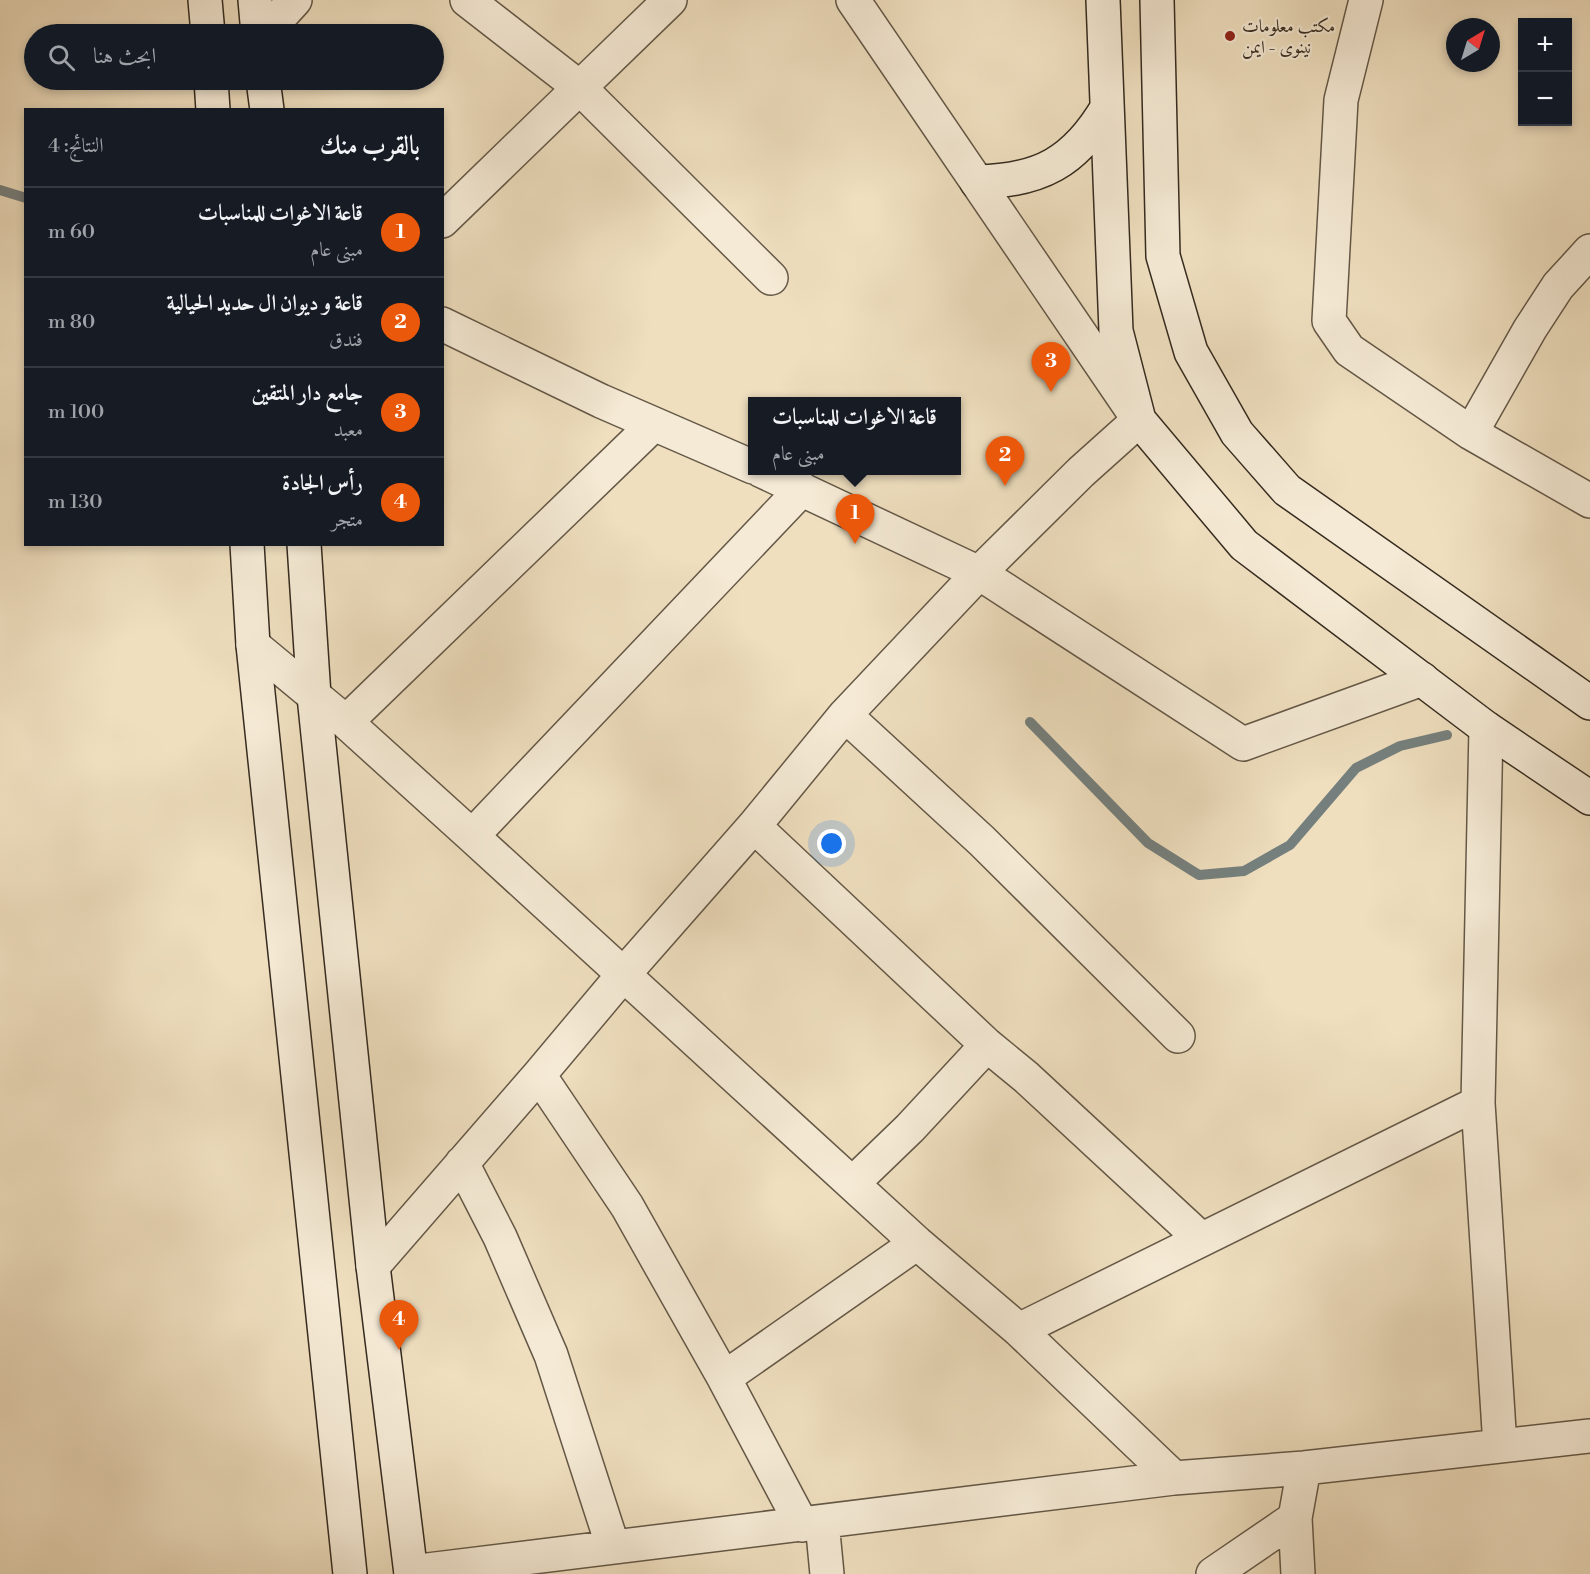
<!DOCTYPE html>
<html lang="ar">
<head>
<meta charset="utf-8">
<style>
	:root { --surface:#171b24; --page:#242831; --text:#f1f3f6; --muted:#9ea1a6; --line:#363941; --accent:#ea580c }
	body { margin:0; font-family:"Libre Bodoni",Amiri,serif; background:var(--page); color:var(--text); direction:rtl }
	.controls { position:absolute; right:18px; top:18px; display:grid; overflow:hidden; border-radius:0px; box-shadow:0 3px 9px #0003 }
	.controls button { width:54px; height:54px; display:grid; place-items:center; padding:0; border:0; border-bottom:2px solid var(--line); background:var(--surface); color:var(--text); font:30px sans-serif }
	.compass { position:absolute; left:1446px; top:18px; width:54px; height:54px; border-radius:50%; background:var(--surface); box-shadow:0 3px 9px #0003; rotate:38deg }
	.you { position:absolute; left:832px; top:844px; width:21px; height:21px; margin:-15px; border:4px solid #fff; border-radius:50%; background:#1a73e8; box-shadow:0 0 0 9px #1a73e833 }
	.badge { display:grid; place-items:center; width:39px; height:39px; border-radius:50%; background:var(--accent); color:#fff; font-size:20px; font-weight:700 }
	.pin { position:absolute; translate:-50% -50px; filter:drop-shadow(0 2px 3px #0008) }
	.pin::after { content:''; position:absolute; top:32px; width:21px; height:18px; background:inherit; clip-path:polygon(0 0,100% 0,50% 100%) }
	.popup { position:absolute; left:748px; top:397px; width:213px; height:78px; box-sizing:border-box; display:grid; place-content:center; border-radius:0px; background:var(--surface); filter:drop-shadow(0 2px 4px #0005); font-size:20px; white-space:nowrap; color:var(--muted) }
	.popup b { font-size:22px; color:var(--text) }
	.popup::after { content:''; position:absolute; left:50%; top:100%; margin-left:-12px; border:12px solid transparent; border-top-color:var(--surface) }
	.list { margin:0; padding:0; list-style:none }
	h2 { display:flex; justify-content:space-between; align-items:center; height:78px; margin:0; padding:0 24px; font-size:26px }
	h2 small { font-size:20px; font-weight:400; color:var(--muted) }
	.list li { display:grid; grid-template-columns:39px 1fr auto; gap:18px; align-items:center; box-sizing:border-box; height:90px; padding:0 24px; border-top:2px solid var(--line) }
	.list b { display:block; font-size:22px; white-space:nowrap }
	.list p { margin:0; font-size:20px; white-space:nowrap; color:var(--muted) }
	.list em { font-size:20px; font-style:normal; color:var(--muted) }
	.icon { flex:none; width:33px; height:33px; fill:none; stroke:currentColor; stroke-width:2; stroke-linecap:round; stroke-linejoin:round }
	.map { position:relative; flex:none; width:1590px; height:1574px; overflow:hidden; direction:ltr }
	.search { position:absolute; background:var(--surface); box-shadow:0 3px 9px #0003; left:24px; top:24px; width:420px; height:66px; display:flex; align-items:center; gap:15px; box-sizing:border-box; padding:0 21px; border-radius:33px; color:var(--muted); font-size:22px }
	.panel { position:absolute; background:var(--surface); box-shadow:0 3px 9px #0003; left:24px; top:108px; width:420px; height:438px; border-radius:0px; direction:rtl }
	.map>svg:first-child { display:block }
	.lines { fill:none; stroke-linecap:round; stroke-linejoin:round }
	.stream { stroke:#75807e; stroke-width:10 }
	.street-casing { stroke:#645847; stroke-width:36 }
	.secondary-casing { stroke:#352b1f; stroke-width:36 }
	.street { stroke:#f5ead5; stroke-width:33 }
	.secondary { stroke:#f5ead5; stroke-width:33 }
	.poi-dot { fill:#8f2418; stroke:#f5ead5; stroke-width:2 }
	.labels { text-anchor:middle; stroke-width:4.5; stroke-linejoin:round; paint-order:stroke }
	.poi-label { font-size:18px; fill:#352b1f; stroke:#f5ead5; text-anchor:start }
</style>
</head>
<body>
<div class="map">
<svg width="1590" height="1574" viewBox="0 0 1590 1574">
	<rect width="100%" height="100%" fill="#efdfbf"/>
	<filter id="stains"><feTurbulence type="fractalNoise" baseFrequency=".00333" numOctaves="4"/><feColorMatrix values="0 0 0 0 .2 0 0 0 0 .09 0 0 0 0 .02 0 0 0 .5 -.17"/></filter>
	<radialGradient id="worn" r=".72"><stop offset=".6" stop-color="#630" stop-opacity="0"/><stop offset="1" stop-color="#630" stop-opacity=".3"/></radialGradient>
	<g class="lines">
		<path class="stream" d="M 0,190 L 26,198
			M 1030,722 L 1148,843 L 1199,875 L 1244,871 L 1290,845 L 1356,768 L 1400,746 L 1447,735"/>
		<defs>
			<path id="street" d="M 467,0 L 579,87 L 771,278
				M 1366,0 L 1341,100 L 1329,321 L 1349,350 L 1471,433 L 1590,501
				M 264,34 L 295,0
				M 442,221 L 670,0
				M 442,324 L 601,401 L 753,467
				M 1471,433 L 1530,329 L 1558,286 L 1590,251
				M 760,470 L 979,573 L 1243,744 L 1422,679
				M 253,645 L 346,722 L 472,836 L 917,1243 L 1019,1330 L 1174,1478
				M 845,715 L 982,841 L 1178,1036
				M 346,722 L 654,424
				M 1486,728 L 1478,1103 L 1500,1446
				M 754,826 L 987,1045 L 1026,1077 L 1201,1239
				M 472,836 L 802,489
				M 539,1075 L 627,1206 L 724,1378 L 802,1525
				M 462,1163 L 500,1237 L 551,1355 L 613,1547
				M 853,1183 L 910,1128 L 987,1045
				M 373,1266 L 539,1075 L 623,975 L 754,826 L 845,715 L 979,573 L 1081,472 L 1139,420 L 853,0
				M 1019,1330 L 1478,1103
				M 724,1378 L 917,1243
				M 822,1522 L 827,1574
				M 411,1572 L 1174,1478 L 1304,1468 L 1590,1436
				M 1213,1574 L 1295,1518
				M 1298,1574 L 1295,1518 L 1304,1468"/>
			<path id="secondary" d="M 205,0 L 208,34
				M 255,0 L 258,34
				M 1103,0 L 1116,331 L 1139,420 L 1244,545 L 1486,728 L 1590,798
				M 1157,0 L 1163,256 L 1191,352 L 1237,433 L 1287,490 L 1590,703
				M 211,80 L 213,110
				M 263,80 L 267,110
				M 977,182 C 1040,181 1075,162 1107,108
				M 247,544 L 253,645 L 350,1574
				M 304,544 L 314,696 L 373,1266 L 411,1574"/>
		</defs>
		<use href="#street" class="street-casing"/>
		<use href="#secondary" class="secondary-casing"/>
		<use href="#street" class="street"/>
		<use href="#secondary" class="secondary"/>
	</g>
	<circle class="poi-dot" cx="1230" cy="36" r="6"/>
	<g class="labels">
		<g class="poi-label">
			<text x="1242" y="32">مكتب معلومات<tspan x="1242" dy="21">نينوى - ايمن</tspan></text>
		</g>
	</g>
	<rect width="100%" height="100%" filter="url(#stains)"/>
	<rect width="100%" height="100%" fill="url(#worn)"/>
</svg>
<div class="controls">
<button>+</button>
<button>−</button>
</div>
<svg class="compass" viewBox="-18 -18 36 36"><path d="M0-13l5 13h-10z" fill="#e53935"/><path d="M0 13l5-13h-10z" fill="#9ea1a6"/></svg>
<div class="you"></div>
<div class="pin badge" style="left:855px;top:544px">1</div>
<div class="popup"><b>قاعة الاغوات للمناسبات</b>مبنى عام</div>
<div class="pin badge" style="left:1005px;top:486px">2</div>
<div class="pin badge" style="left:1051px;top:392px">3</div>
<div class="pin badge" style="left:399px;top:1350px">4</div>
<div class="search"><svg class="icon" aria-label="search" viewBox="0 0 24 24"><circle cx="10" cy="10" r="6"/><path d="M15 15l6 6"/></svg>ابحث هنا</div>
<section class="panel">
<h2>بالقرب منك<small>النتائج: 4</small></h2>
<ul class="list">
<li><span class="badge">1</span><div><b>قاعة الاغوات للمناسبات</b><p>مبنى عام</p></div><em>60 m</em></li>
<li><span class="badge">2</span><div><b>قاعة و ديوان ال حديد الحيالية</b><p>فندق</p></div><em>80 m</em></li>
<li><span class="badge">3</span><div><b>جامع دار المتقين</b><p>معبد</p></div><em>100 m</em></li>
<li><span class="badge">4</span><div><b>رأس الجادة</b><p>متجر</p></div><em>130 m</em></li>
</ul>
</section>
</div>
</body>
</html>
